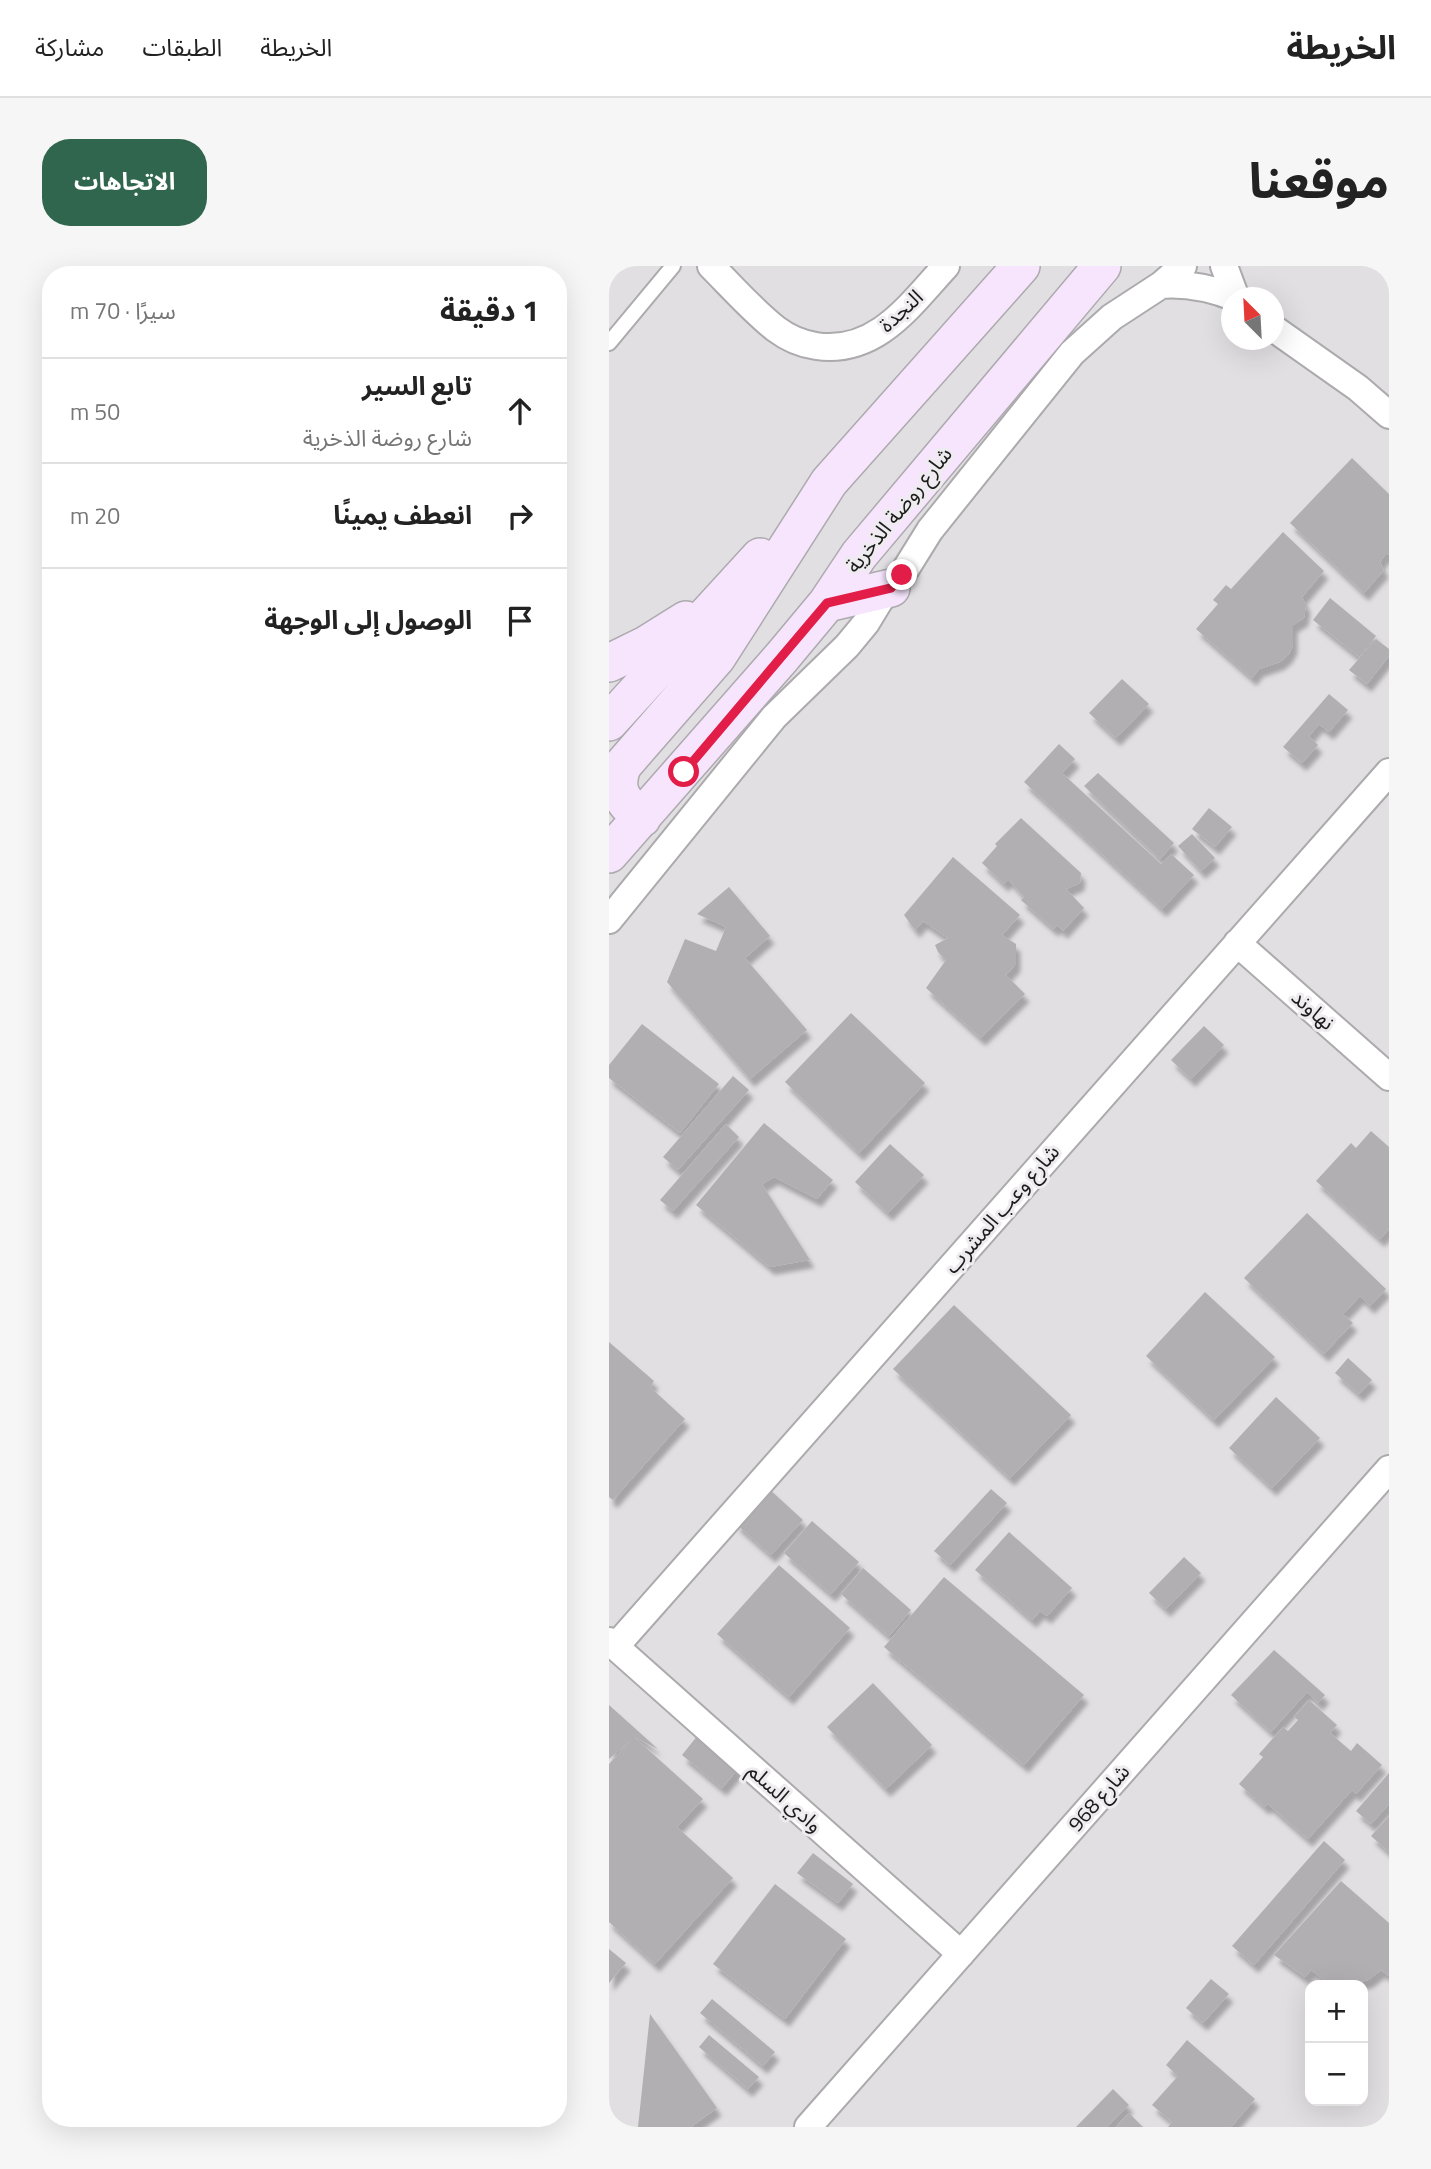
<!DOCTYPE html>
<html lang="ar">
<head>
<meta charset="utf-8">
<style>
	:root { --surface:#fff; --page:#f6f6f6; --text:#222; --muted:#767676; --line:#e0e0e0; --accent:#2f664d }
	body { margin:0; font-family:"Titillium Web","Noto Sans Arabic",sans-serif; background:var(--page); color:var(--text); direction:rtl }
	.controls { position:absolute; right:21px; bottom:21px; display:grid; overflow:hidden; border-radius:14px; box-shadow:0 7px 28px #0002 }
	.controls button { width:63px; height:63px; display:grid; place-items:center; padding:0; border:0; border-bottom:2px solid var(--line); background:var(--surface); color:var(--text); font:35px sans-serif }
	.compass { position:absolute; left:612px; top:21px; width:63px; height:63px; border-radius:50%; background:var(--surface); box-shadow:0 7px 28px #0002; rotate:336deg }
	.stop { position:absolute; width:21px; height:21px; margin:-16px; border:5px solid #e11d48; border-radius:50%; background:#fff }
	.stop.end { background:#e11d48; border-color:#fff; box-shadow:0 2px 7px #0008 }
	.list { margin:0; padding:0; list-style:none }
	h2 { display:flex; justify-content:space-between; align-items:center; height:91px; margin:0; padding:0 28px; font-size:30px }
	h2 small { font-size:23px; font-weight:400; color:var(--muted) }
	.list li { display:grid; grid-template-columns:46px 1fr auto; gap:21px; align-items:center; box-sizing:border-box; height:105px; padding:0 28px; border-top:2px solid var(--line) }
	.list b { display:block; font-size:26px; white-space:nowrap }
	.list p { margin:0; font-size:23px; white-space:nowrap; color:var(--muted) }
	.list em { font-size:23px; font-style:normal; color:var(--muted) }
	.icon { flex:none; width:38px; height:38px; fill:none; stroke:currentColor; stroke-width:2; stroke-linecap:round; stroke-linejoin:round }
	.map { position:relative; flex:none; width:780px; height:1861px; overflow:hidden; direction:ltr; border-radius:28px }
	header { display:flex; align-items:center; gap:42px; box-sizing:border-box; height:98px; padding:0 35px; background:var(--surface); border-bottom:2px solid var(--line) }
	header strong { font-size:33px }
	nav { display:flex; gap:38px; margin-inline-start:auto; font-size:24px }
	.intro { display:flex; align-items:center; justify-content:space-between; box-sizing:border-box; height:168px; padding:0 42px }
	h1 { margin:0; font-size:49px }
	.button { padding:18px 32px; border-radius:28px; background:var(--accent); color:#fff; font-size:24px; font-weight:700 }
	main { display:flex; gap:42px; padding:0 42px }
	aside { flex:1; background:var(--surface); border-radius:28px; box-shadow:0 7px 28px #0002 }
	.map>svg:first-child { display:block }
	.building { fill:#b1afb2; filter:url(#shadow) }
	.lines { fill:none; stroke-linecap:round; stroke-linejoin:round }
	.lane-casing { stroke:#acaaad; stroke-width:18 }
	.street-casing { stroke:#acaaad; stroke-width:30 }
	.secondary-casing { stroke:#acaaad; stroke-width:40 }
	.lane { stroke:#fff; stroke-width:14 }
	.street { stroke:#fff; stroke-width:26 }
	.secondary { stroke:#f6e5fd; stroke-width:37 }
	.route { stroke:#e11d48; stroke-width:9 }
	.labels { text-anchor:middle; stroke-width:6; stroke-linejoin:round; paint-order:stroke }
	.street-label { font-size:21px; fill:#1d1c1d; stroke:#eeecef }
</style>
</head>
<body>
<header>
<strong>الخريطة</strong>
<nav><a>الخريطة</a><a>الطبقات</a><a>مشاركة</a></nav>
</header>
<div class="intro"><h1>موقعنا</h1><a class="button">الاتجاهات</a></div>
<main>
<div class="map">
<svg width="780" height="1861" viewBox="0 0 780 1861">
	<defs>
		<filter id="shadow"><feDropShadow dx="4.5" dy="8" stdDeviation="2" flood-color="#0004"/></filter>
	</defs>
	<rect width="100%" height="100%" fill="#e1dfe2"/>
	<path class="building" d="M 743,192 L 780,228 L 780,289 L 776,289 L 771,296 L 775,304 L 755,327 L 681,257 Z
		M 674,266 L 715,305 L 693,331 L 697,339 L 695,352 L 684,359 L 684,380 L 679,389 L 671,396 L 650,403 L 643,412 L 587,363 L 609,338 L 604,334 L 617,319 L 622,323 Z
		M 721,332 L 767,370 L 750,391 L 704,354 Z
		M 767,373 L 780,383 L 780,390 L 758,418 L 740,404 Z
		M 513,413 L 540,438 L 507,472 L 480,447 Z
		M 720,428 L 739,444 L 720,466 L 710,458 L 700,470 L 709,479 L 693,497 L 674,481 Z
		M 450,478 L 466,493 L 453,507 L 552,598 L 562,588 L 585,609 L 553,643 L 415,516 Z
		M 489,507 L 565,577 L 551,593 L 475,520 Z
		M 600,542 L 623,561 L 606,581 L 583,563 Z
		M 412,552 L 472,607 L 471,617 L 457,623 L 475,642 L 454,665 L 448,659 L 445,663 L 412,634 L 415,631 L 399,613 L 395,618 L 373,597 L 388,580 L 386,578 Z
		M 583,568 L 606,592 L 592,605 L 569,580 Z
		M 344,591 L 411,649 L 393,669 L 407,678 L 407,698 L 397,709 L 416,728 L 372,772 L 317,722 L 337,694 L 329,686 L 326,679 L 339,672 L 314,655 L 306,664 L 295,649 Z
		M 120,621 L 161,670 L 136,692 L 198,764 L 141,813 L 58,716 L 76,673 L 107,685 L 117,661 L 88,648 Z
		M 242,747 L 316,817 L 250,887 L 176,816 Z
		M 33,758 L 110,818 L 71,867 L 0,812 L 0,799 Z
		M 595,760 L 615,779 L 582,813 L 562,794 Z
		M 124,810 L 140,824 L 69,904 L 54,891 Z
		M 155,857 L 224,914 L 208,933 L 165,911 L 153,918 L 201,994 L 161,1001 L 87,939 Z
		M 117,858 L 130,871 L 64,945 L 51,934 Z
		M 762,865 L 780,881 L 780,963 L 771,973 L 707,915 L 742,877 L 747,882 Z
		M 281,878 L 315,909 L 279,947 L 246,916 Z
		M 698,947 L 777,1023 L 761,1040 L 751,1030 L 734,1048 L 744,1057 L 715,1088 L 635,1012 Z
		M 596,1026 L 666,1091 L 605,1154 L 537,1090 Z
		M 345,1039 L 462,1149 L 401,1212 L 284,1103 Z
		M 0,1076 L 45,1115 L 41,1121 L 76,1153 L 4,1234 L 0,1231 Z
		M 739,1092 L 763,1114 L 750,1128 L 726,1107 Z
		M 667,1131 L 711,1172 L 663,1222 L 620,1182 Z
		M 158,1221 L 194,1254 L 162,1289 L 126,1257 Z
		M 382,1223 L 398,1237 L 341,1299 L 325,1285 Z
		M 203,1255 L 250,1296 L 222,1328 L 175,1287 Z
		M 400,1266 L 463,1322 L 438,1350 L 431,1345 L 423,1354 L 366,1304 Z
		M 575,1291 L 592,1307 L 557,1343 L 540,1327 Z
		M 170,1299 L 241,1362 L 180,1431 L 108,1368 Z
		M 254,1302 L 302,1344 L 280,1370 L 232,1328 Z
		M 335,1311 L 475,1429 L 415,1499 L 275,1381 Z
		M 665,1384 L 716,1429 L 709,1437 L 698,1426 L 662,1466 L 622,1429 Z
		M 264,1417 L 323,1479 L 277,1523 L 218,1461 Z
		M 700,1434 L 728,1459 L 721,1467 L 742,1485 L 748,1477 L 773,1499 L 747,1528 L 743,1524 L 699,1573 L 659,1538 L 656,1541 L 630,1518 L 654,1491 L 650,1488 L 674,1461 L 679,1465 L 689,1454 L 685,1451 Z
		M 0,1439 L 49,1483 L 25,1471 L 94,1533 L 68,1561 L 124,1612 L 46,1698 L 0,1656 L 0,1498 L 23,1473 L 0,1493 Z
		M 89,1469 L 130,1502 L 113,1522 L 73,1489 Z
		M 780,1507 L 780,1538 L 762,1558 L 747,1545 Z
		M 780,1550 L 780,1586 L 762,1570 Z
		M 715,1575 L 736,1594 L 645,1699 L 623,1680 Z
		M 204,1587 L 244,1618 L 229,1637 L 188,1607 Z
		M 732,1615 L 780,1657 L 780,1710 L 772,1704 L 759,1714 L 738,1719 L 729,1718 L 717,1715 L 702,1704 L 696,1711 L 665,1689 Z
		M 166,1618 L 237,1673 L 176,1753 L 104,1698 Z
		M 0,1683 L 17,1697 L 0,1717 Z
		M 602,1713 L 620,1728 L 594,1757 L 577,1742 Z
		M 103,1733 L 166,1786 L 154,1800 L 91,1747 Z
		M 41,1748 L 108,1842 L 82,1861 L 29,1861 Z
		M 100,1769 L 150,1811 L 139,1823 L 90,1781 Z
		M 578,1774 L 646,1833 L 622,1861 L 559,1861 L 563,1856 L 543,1839 L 569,1810 L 557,1799 Z
		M 504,1823 L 520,1839 L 498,1861 L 467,1861 Z
		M 520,1847 L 534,1861 L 507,1861 Z"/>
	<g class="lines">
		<defs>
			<path id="lane" d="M 0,77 L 64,0"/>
			<path id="street" d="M 102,0 C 123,21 144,45 167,63 C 179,72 193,78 207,80 C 267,89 301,39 337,0
				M 615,0 L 627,32
				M 552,19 C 579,17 602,22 627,32
				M 664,62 L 749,122 L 780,149
				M 0,654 L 165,451 L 238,380 L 257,357 L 271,334 L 293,309 L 321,264 L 463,87 L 503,51 L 552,19 L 574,0
				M 628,677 L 780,811
				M 0,1375 L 352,1688
				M 6,1381 L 780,506
				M 199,1861 L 780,1203"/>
			<path id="secondary" d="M 218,337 L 282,322
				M 0,397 L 37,379 L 77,354
				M 0,456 L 151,291
				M 33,552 C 14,537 3,523 14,499 L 108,391 L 220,216 L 412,0
				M 0,588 L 173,391 L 218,337 L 250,289 L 493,0"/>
		</defs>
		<use href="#lane" class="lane-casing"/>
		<use href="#street" class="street-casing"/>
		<use href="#secondary" class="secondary-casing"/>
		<use href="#lane" class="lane"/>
		<use href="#street" class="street"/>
		<use href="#secondary" class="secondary"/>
	</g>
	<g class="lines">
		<path class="route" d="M 75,506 L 218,337 L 282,322 L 293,309"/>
	</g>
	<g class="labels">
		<g class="street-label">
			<text transform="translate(292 45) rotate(-43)" y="7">النجدة</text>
			<text transform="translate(290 244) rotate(-51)" y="7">شارع روضة الذخرية</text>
			<text transform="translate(704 744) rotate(41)" y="7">نهاوند</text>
			<text transform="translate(393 943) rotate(-49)" y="7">شارع وعب المشرب</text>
			<text transform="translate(176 1532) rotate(42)" y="7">وادي السلم</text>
			<text transform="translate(490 1532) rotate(-49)" y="7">شارع 968</text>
		</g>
	</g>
</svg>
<div class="controls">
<button>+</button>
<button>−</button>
</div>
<svg class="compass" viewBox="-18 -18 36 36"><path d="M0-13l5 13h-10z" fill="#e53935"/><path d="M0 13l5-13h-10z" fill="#767676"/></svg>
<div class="stop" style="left:75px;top:506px"></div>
<div class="stop end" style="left:293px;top:309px"></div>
</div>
<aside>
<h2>1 دقيقة<small>سيرًا · 70 m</small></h2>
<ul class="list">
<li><svg class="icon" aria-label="ahead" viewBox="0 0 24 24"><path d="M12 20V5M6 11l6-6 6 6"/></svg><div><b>تابع السير</b><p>شارع روضة الذخرية</p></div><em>50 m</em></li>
<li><svg class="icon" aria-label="right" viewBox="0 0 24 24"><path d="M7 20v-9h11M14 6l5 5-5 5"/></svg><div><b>انعطف يمينًا</b></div><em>20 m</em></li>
<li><svg class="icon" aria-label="arrive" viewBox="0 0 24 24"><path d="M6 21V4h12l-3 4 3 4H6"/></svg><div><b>الوصول إلى الوجهة</b></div></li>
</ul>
</aside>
</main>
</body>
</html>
